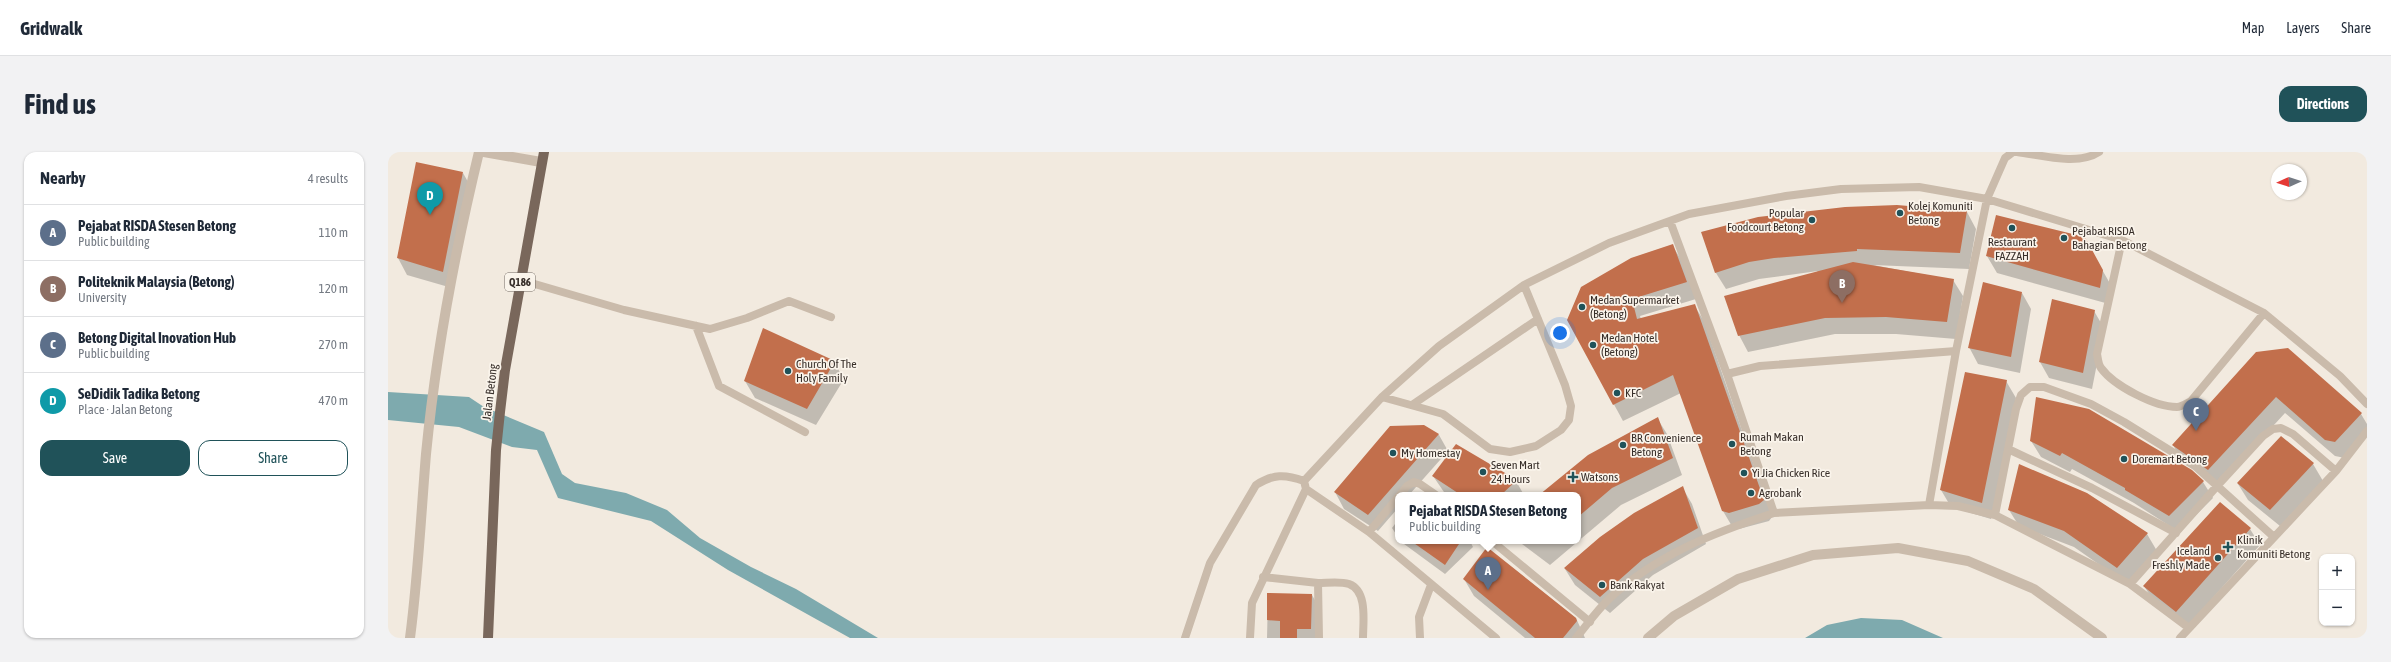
<!DOCTYPE html>
<html lang="en">
<head>
<meta charset="utf-8">
<style>
	:root { --surface:#fff; --page:#f2f2f3; --text:#1f2937; --muted:#747a83; --line:#e0e1e3; --accent:#205259 }
	body { margin:0; font-family:"Asap Condensed",sans-serif; background:var(--page); color:var(--text) }
	.controls { position:absolute; right:12px; bottom:12px; display:grid; overflow:hidden; border-radius:8px; box-shadow:0 1px 3px #0004 }
	.controls button { width:36px; height:36px; display:grid; place-items:center; padding:0; border:0; border-bottom:1px solid var(--line); background:var(--surface); color:var(--text); font:20px sans-serif }
	.compass { position:absolute; left:1883px; top:12px; width:36px; height:36px; border-radius:50%; background:var(--surface); box-shadow:0 1px 3px #0004; rotate:267deg }
	.you { position:absolute; left:1172px; top:181px; width:14px; height:14px; margin:-10px; border:3px solid #fff; border-radius:50%; background:#1a73e8; box-shadow:0 0 0 6px #1a73e833 }
	.badge { display:grid; place-items:center; width:26px; height:26px; border-radius:50%; background:var(--accent); color:#fff; font-size:13px; font-weight:700 }
	.pin { position:absolute; translate:-50% -33px; filter:drop-shadow(0 1px 2px #0008) }
	.pin::after { content:''; position:absolute; top:21px; width:14px; height:12px; background:inherit; clip-path:polygon(0 0,100% 0,50% 100%) }
	.popup { position:absolute; left:1007px; top:340px; width:186px; height:52px; box-sizing:border-box; display:grid; place-content:center; border-radius:8px; background:var(--surface); filter:drop-shadow(0 1px 3px #0005); font-size:13px; white-space:nowrap; color:var(--muted) }
	.popup b { font-size:15px; color:var(--text) }
	.popup::after { content:''; position:absolute; left:50%; top:100%; margin-left:-8px; border:8px solid transparent; border-top-color:var(--surface) }
	.list { margin:0; padding:0; list-style:none }
	h2 { display:flex; justify-content:space-between; align-items:center; height:52px; margin:0; padding:0 16px; font-size:17px }
	h2 small { font-size:13px; font-weight:400; color:var(--muted) }
	.list li { display:grid; grid-template-columns:26px 1fr auto; gap:12px; align-items:center; box-sizing:border-box; height:56px; padding:0 16px; border-top:1px solid var(--line) }
	.list b { display:block; font-size:15px; white-space:nowrap }
	.list p { margin:0; font-size:13px; white-space:nowrap; color:var(--muted) }
	.list em { font-size:13px; font-style:normal; color:var(--muted) }
	.actions { display:flex; gap:8px; padding:12px 16px }
	.actions a { flex:1; padding:9px 0; border:1px solid var(--accent); border-radius:12px; text-align:center; font-size:14px; color:var(--accent) }
	.actions .main { background:var(--accent); color:#fff }
	.map { position:relative; flex:none; width:1979px; height:486px; overflow:hidden; border-radius:12px }
	header { display:flex; align-items:center; gap:24px; box-sizing:border-box; height:56px; padding:0 20px; background:var(--surface); border-bottom:1px solid var(--line) }
	header strong { font-size:19px }
	nav { display:flex; gap:22px; margin-inline-start:auto; font-size:14px }
	.intro { display:flex; align-items:center; justify-content:space-between; box-sizing:border-box; height:96px; padding:0 24px }
	h1 { margin:0; font-size:28px }
	.button { padding:10px 18px; border-radius:12px; background:var(--accent); color:#fff; font-size:14px; font-weight:700 }
	main { display:flex; gap:24px; padding:0 24px }
	aside { flex:1; background:var(--surface); border-radius:12px; box-shadow:0 1px 3px #0004 }
	.map>svg:first-child { display:block }
	.water { fill:#7eaaae }
	.shadow { fill:#0003 }
	.building { fill:#c26f4c }
	.lines { fill:none; stroke-linecap:round; stroke-linejoin:round }
	.service { stroke:#cabbab; stroke-width:8 }
	.minor { stroke:#cabbab; stroke-width:10 }
	.primary { stroke:#79675b; stroke-width:10 }
	.poi-dot { fill:#205259; stroke:#faf4eb; stroke-width:1.5 }
	.labels { text-anchor:middle; stroke-width:3.5; stroke-linejoin:round; paint-order:stroke }
	.shield { fill:#faf4eb; stroke:#726a64; stroke-width:1 }
	.shield-label { font-size:11px; font-weight:bold; fill:#382f2a }
	.poi-label { font-size:12px; fill:#382f2a; stroke:#faf4eb; text-anchor:start }
	.street-label { font-size:12px; fill:#382f2a; stroke:#faf4eb }
</style>
</head>
<body>
<header>
<strong>Gridwalk</strong>
<nav><a>Map</a><a>Layers</a><a>Share</a></nav>
</header>
<div class="intro"><h1>Find us</h1><a class="button">Directions</a></div>
<main>
<aside>
<h2>Nearby<small>4 results</small></h2>
<ul class="list">
<li><span class="badge" style="background:#5c6f8a">A</span><div><b>Pejabat RISDA Stesen Betong</b><p>Public building</p></div><em>110 m</em></li>
<li><span class="badge" style="background:#8d6e63">B</span><div><b>Politeknik Malaysia (Betong)</b><p>University</p></div><em>120 m</em></li>
<li><span class="badge" style="background:#5c6f8a">C</span><div><b>Betong Digital Inovation Hub</b><p>Public building</p></div><em>270 m</em></li>
<li><span class="badge" style="background:#0f9aa8">D</span><div><b>SeDidik Tadika Betong</b><p>Place · Jalan Betong</p></div><em>470 m</em></li>
</ul>
<div class="actions"><a class="main">Save</a><a>Share</a></div>
</aside>
<div class="map">
<svg width="1979" height="486" viewBox="0 0 1979 486">
	<rect width="100%" height="100%" fill="#f2eadf"/>
	<path class="water" d="M 0,240 L 81,245 L 96,255 L 156,280 L 174,322 L 187,331 L 238,341 L 279,358 L 312,386 L 363,415 L 408,437 L 490,486 L 462,486 L 340,418 L 263,369 L 170,346 L 149,298 L 124,295 L 71,275 L 0,268 Z
		M 1473,466 L 1514,468 L 1555,486 L 1417,486 L 1439,473 Z"/>
	<path class="shadow" d="M 75,21 L 84,37 L 64,136 L 19,123 L 10,106 Z
		M 1509,54 L 1579,60 L 1588,77 L 1581,117 L 1485,113 L 1565,128 L 1575,144 L 1568,187 L 1508,182 L 1447,182 L 1360,200 L 1351,183 L 1430,119 L 1371,127 L 1338,137 L 1328,121 L 1314,80 Z
		M 1696,86 L 1724,135 L 1721,152 L 1609,121 L 1599,104 Z
		M 1284,93 L 1294,109 L 1308,147 L 1252,164 L 1253,167 L 1306,153 L 1316,169 L 1384,365 L 1381,369 L 1351,377 L 1345,376 L 1335,359 L 1293,241 L 1235,269 L 1180,168 Z
		M 1634,141 L 1643,157 L 1632,221 L 1590,212 L 1581,195 Z
		M 1706,159 L 1716,176 L 1704,237 L 1661,226 L 1652,210 Z
		M 1869,201 L 1973,262 L 1979,272 L 1979,282 L 1957,306 L 1947,304 L 1897,261 L 1830,334 L 1795,310 L 1785,293 Z
		M 446,210 L 456,227 L 428,273 L 367,246 L 357,229 Z
		M 1618,229 L 1628,246 L 1603,367 L 1563,355 L 1553,338 Z
		M 1269,266 L 1279,282 L 1294,323 L 1233,353 L 1162,413 L 1130,389 L 1190,389 L 1190,343 L 1152,343 L 1201,304 Z
		M 1035,274 L 1051,283 L 1060,299 L 1021,343 L 1010,343 L 1010,356 L 990,379 L 956,357 L 947,340 Z
		M 1893,285 L 1925,312 L 1935,329 L 1892,374 L 1860,348 L 1850,332 Z
		M 1643,289 L 1803,319 L 1815,330 L 1825,346 L 1791,380 L 1746,351 L 1684,317 L 1682,320 L 1653,305 Z
		M 1045,324 L 1128,329 L 1136,343 L 1058,343 Z
		M 1294,335 L 1304,352 L 1318,392 L 1265,423 L 1222,461 L 1187,433 L 1177,417 Z
		M 1698,342 L 1759,382 L 1769,399 L 1739,432 L 1686,395 L 1631,374 L 1621,358 Z
		M 1010,368 L 1010,385 L 1004,376 Z
		M 1862,377 L 1872,393 L 1798,476 L 1766,450 L 1756,434 Z
		M 1012,389 L 1082,389 L 1085,395 L 1057,422 Z
		M 1099,396 L 1188,466 L 1197,486 L 1137,486 L 1086,444 L 1076,427 Z
		M 880,442 L 924,443 L 933,459 L 932,486 L 879,486 Z"/>
	<path class="building" d="M 28,10 L 75,20 L 55,120 L 9,106 Z
		M 1509,53 L 1579,59 L 1572,101 L 1469,97 L 1469,99 L 1386,106 L 1361,110 L 1327,121 L 1313,80 L 1370,65 L 1457,55 Z
		M 1608,63 L 1697,85 L 1715,118 L 1712,136 L 1598,104 Z
		M 1285,92 L 1299,130 L 1244,147 L 1249,167 L 1307,152 L 1376,348 L 1371,352 L 1341,361 L 1334,359 L 1285,223 L 1225,253 L 1179,168 L 1193,135 L 1243,106 Z
		M 1465,110 L 1566,127 L 1559,170 L 1498,165 L 1437,166 L 1350,184 L 1336,144 Z
		M 1595,130 L 1634,140 L 1623,205 L 1580,196 Z
		M 1664,147 L 1707,158 L 1695,221 L 1651,210 Z
		M 375,176 L 447,209 L 419,257 L 356,229 Z
		M 1900,196 L 1974,261 L 1947,290 L 1937,288 L 1888,245 L 1820,318 L 1784,293 L 1868,200 Z
		M 1577,220 L 1619,228 L 1594,351 L 1552,338 Z
		M 1648,245 L 1701,257 L 1804,318 L 1816,329 L 1781,364 L 1737,338 L 1737,336 L 1674,301 L 1672,304 L 1642,289 Z
		M 1270,265 L 1285,306 L 1224,336 L 1190,365 L 1190,343 L 1151,343 L 1200,303 Z
		M 1036,273 L 1051,282 L 980,363 L 946,340 L 1002,274 Z
		M 1893,284 L 1926,311 L 1882,358 L 1849,331 Z
		M 1068,292 L 1129,328 L 1113,343 L 1073,343 L 1044,324 Z
		M 1631,312 L 1699,341 L 1760,381 L 1729,416 L 1676,379 L 1620,358 Z
		M 1295,334 L 1310,376 L 1255,407 L 1212,445 L 1176,416 L 1212,385 L 1246,361 Z
		M 1832,350 L 1863,376 L 1788,460 L 1755,434 Z
		M 1023,389 L 1073,389 L 1057,413 Z
		M 1099,395 L 1188,466 L 1189,469 L 1175,486 L 1147,486 L 1075,427 Z
		M 879,441 L 924,442 L 923,477 L 909,477 L 909,486 L 892,486 L 892,469 L 879,468 Z"/>
	<g class="lines">
		<path class="service" d="M 1629,0 C 1653,3 1690,14 1711,0
			M 1282,69 L 1339,222
			M 1734,88 L 1709,202 C 1710,206 1710,212 1713,216 C 1726,234 1767,255 1789,255 C 1793,255 1799,251 1803,249 L 1876,161
			M 133,128 L 236,158 L 322,177 L 359,166 L 401,149 L 443,165
			M 308,174 L 331,234 L 417,280
			M 1568,199 L 1599,47 L 1617,6 L 1625,0
			M 994,245 L 1055,262 L 1102,297 L 1122,300 L 1148,294 L 1173,278 L 1181,268 L 1183,254 L 1177,233 L 1136,133
			M 1024,253 L 1150,167
			M 1620,297 L 1704,336 L 1788,381
			M 916,329 L 918,337 L 981,380 L 1108,486
			M 1012,343 L 1019,334 L 1026,330 L 1032,332 L 1048,343
			M 1541,353 L 1386,361 L 1339,222 L 1372,214 L 1568,199 L 1541,353 L 1570,354 L 1607,363 L 1742,432 L 1801,476
			M 1607,363 L 1628,257 L 1633,243 L 1642,235 L 1656,235 L 1703,252 L 1736,270 L 1807,314 L 1886,385
			M 981,380 L 1010,345
			M 1104,389 L 1202,470
			M 875,425 L 930,431 L 931,486
			M 930,431 C 939,431 952,429 961,432 C 980,439 975,470 975,486
			M 1742,432 L 1829,334 L 1875,284 L 1885,277 L 1893,276 L 1905,282 L 1948,319
			M 797,486 L 822,411 L 868,333 C 885,322 897,322 916,329 L 994,245 L 1051,194 L 1136,133 L 1221,91 L 1301,62 L 1398,44 L 1453,37 L 1531,35 L 1599,47 L 1734,88 L 1876,161 L 1952,224 L 1979,252
			M 862,486 L 864,451 L 918,337
			M 1032,486 L 1031,465 L 1043,433
			M 1188,486 C 1199,473 1209,458 1222,446 C 1270,402 1325,381 1386,361
			M 1792,486 L 1948,319 L 1979,279"/>
		<path class="minor" d="M 96,0 L 153,10
			M 22,486 C 30,425 33,363 38,302 C 48,200 67,99 91,0
			M 1260,486 L 1286,464 L 1350,427 L 1425,403 L 1510,396 L 1580,409 L 1646,437 L 1714,486"/>
		<path class="primary" d="M 100,486 L 108,298 L 112,260 L 117,218 L 156,0"/>
	</g>
	<g class="poi-dot">
		<circle cx="1512" cy="61" r="4"/>
		<circle cx="1424" cy="68" r="4"/>
		<circle cx="1624" cy="76" r="4"/>
		<circle cx="1676" cy="86" r="4"/>
		<circle cx="1194" cy="155" r="4"/>
		<circle cx="1205" cy="193" r="4"/>
		<circle cx="400" cy="219" r="4"/>
		<circle cx="1229" cy="241" r="4"/>
		<circle cx="1344" cy="292" r="4"/>
		<circle cx="1235" cy="293" r="4"/>
		<circle cx="1005" cy="301" r="4"/>
		<circle cx="1736" cy="307" r="4"/>
		<circle cx="1095" cy="320" r="4"/>
		<circle cx="1356" cy="321" r="4"/>
		<path d="M1183 319h4v4h4v4h-4v4h-4v-4h-4v-4h4z"/>
		<circle cx="1363" cy="341" r="4"/>
		<path d="M1838 389h4v4h4v4h-4v4h-4v-4h-4v-4h4z"/>
		<circle cx="1830" cy="406" r="4"/>
		<circle cx="1214" cy="433" r="4"/>
	</g>
	<g class="labels">
		<rect class="shield" x="117" y="121" width="30" height="18" rx="3"/>
		<g class="shield-label">
			<text x="132" y="134">Q186</text>
		</g>
		<g class="poi-label">
			<text x="1520" y="58">Kolej Komuniti<tspan x="1520" dy="14">Betong</tspan></text>
			<text x="1416" y="65" text-anchor="end">Popular<tspan x="1416" dy="14">Foodcourt Betong</tspan></text>
			<text x="1684" y="83">Pejabat RISDA<tspan x="1684" dy="14">Bahagian Betong</tspan></text>
			<text x="1624" y="94" text-anchor="middle">Restaurant<tspan x="1624" dy="14">FAZZAH</tspan></text>
			<text x="1202" y="152">Medan Supermarket<tspan x="1202" dy="14">(Betong)</tspan></text>
			<text x="1213" y="190">Medan Hotel<tspan x="1213" dy="14">(Betong)</tspan></text>
			<text x="408" y="216">Church Of The<tspan x="408" dy="14">Holy Family</tspan></text>
			<text x="1237" y="245">KFC</text>
			<text x="1352" y="289">Rumah Makan<tspan x="1352" dy="14">Betong</tspan></text>
			<text x="1243" y="290">BR Convenience<tspan x="1243" dy="14">Betong</tspan></text>
			<text x="1013" y="305">My Homestay</text>
			<text x="1744" y="311">Doremart Betong</text>
			<text x="1103" y="317">Seven Mart<tspan x="1103" dy="14">24 Hours</tspan></text>
			<text x="1364" y="325">Yi Jia Chicken Rice</text>
			<text x="1193" y="329">Watsons</text>
			<text x="1371" y="345">Agrobank</text>
			<text x="1849" y="392">Klinik<tspan x="1849" dy="14">Komuniti Betong</tspan></text>
			<text x="1822" y="403" text-anchor="end">Iceland<tspan x="1822" dy="14">Freshly Made</tspan></text>
			<text x="1222" y="437">Bank Rakyat</text>
		</g>
		<g class="street-label">
			<text transform="translate(102 240) rotate(-83)" y="4">Jalan Betong</text>
		</g>
	</g>
</svg>
<div class="controls">
<button>+</button>
<button>−</button>
</div>
<svg class="compass" viewBox="-18 -18 36 36"><path d="M0-13l5 13h-10z" fill="#e53935"/><path d="M0 13l5-13h-10z" fill="#747a83"/></svg>
<div class="you"></div>
<div class="pin badge" style="left:1100px;top:438px;background:#5c6f8a">A</div>
<div class="popup"><b>Pejabat RISDA Stesen Betong</b>Public building</div>
<div class="pin badge" style="left:1454px;top:151px;background:#8d6e63">B</div>
<div class="pin badge" style="left:1808px;top:279px;background:#5c6f8a">C</div>
<div class="pin badge" style="left:42px;top:63px;background:#0f9aa8">D</div>
</div>
</main>
</body>
</html>
